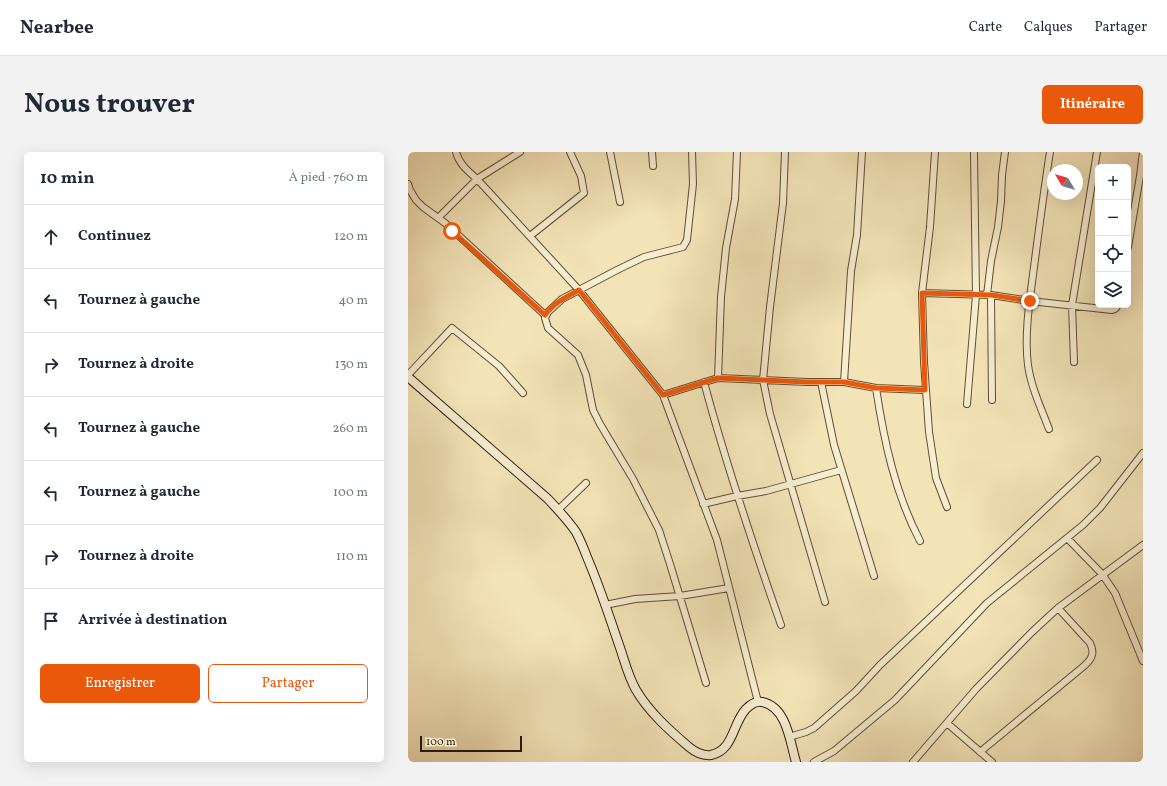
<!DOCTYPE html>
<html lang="fr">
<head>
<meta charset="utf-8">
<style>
	:root { --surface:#fff; --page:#f2f2f3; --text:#1f2937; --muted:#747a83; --line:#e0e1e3; --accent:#ea580c }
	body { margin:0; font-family:Vollkorn,serif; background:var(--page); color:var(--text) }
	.controls { position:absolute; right:12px; top:12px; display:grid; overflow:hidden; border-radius:6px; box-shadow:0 4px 16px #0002 }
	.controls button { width:36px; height:36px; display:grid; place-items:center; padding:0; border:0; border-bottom:1px solid var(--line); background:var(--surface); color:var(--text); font:20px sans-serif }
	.compass { position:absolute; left:639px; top:12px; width:36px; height:36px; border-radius:50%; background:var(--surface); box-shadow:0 4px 16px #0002; rotate:308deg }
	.scale { position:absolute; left:12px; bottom:10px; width:102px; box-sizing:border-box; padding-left:4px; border:2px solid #2e1c05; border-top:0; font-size:11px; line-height:14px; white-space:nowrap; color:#2e1c05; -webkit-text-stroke:3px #f7edd1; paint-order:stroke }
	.stop { position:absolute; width:12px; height:12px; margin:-9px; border:3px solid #ea580c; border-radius:50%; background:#fff }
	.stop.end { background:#ea580c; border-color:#fff; box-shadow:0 1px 4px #0008 }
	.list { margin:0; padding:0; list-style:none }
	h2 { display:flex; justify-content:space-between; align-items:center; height:52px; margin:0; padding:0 16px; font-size:17px }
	h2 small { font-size:13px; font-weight:400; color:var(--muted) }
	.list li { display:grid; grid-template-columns:26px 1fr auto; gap:12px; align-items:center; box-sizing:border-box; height:64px; padding:0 16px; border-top:1px solid var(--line) }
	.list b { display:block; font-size:15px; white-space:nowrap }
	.list em { font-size:13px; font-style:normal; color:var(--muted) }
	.actions { display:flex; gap:8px; padding:12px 16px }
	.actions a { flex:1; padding:9px 0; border:1px solid var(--accent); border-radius:6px; text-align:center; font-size:14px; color:var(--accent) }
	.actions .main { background:var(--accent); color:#fff }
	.icon { flex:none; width:22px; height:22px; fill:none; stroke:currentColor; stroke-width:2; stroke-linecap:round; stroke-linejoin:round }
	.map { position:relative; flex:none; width:735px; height:610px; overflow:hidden; border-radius:6px }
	header { display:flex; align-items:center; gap:24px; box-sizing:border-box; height:56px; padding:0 20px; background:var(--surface); border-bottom:1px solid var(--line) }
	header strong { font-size:19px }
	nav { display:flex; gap:22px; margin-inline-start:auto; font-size:14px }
	.intro { display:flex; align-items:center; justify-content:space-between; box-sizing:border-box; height:96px; padding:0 24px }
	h1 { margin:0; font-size:28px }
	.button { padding:10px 18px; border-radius:6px; background:var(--accent); color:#fff; font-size:14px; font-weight:700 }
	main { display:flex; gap:24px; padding:0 24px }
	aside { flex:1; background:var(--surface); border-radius:6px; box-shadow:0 4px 16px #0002 }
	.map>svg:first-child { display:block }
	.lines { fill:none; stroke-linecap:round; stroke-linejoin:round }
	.street-casing { stroke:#5f4e32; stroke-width:8 }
	.secondary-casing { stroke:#2e1c05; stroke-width:10 }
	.street { stroke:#f7edd1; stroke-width:6 }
	.secondary { stroke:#f7edd1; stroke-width:8 }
	.route { stroke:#ea580c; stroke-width:5 }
</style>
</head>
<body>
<header>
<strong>Nearbee</strong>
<nav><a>Carte</a><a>Calques</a><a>Partager</a></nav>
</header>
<div class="intro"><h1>Nous trouver</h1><a class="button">Itinéraire</a></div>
<main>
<aside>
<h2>10 min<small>À pied · 760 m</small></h2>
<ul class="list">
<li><svg class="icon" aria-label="ahead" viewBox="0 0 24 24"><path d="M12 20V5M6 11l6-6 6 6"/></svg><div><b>Continuez</b></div><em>120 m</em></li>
<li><svg class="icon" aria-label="left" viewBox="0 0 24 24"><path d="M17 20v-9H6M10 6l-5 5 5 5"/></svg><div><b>Tournez à gauche</b></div><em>40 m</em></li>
<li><svg class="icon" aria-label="right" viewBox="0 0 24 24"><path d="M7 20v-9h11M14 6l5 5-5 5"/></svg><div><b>Tournez à droite</b></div><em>130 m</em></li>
<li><svg class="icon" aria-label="left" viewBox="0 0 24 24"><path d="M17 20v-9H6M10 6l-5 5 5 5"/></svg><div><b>Tournez à gauche</b></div><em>260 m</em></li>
<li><svg class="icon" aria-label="left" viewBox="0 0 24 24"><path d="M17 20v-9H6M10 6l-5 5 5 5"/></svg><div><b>Tournez à gauche</b></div><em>100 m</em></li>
<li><svg class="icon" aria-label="right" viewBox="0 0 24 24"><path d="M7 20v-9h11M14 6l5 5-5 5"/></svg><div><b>Tournez à droite</b></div><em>110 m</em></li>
<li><svg class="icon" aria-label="arrive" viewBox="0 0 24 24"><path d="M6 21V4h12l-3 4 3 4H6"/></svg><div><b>Arrivée à destination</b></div></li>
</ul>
<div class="actions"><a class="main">Enregistrer</a><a>Partager</a></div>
</aside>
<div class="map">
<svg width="735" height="610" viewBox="0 0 735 610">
	<rect width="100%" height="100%" fill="#f3e4b8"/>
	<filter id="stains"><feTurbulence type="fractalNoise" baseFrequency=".005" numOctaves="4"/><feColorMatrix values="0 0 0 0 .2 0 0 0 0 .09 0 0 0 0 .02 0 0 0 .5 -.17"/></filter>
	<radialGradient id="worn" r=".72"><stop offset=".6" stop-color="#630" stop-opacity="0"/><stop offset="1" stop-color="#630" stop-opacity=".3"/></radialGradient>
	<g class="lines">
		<defs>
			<path id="street" d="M 48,0 C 51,12 60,19 69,27 L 171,138 L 255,243 L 309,388 L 350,550
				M 202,0 L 212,50
				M 244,0 L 245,14
				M 284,0 L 285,32 L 279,88 L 275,95 L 236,105 L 209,118 L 154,147 L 140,160 L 137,166 L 140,176 L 170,203 L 178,223 L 185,258 L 192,272 L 225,327 L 251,378 L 262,412 L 298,531
				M 377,0 L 375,51 L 362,155 L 355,228 L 362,262 L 417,450
				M 454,0 L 449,83 L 443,119 L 436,230 L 468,236 L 517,238
				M 527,0 L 522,75 L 514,141 L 516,210 L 521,280 L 528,326 L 539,355
				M 0,32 L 2,38 L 8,48 L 15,55 L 37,71 L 137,163
				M 30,66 L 69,27 L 112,0
				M 122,84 L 176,41 L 173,24 L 162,0
				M 720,95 L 732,24 L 735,0
				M 514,141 L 583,143 L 622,149 L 704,158 L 707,157 L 710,153
				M 579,143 L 583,109 L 590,75 L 593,49 L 594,23 L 597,0
				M 583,143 L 584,248
				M 666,210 L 664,153 L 689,0
				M 0,223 L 44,176 L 91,214 L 115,241
				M 310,226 L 399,230 L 436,230
				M 296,230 C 318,312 345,393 373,473
				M 413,230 L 426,293 L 466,424
				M 468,236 C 476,289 487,341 512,389
				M 255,243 L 310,226 L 313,145 L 318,96 L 327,47 L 329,0
				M 559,252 L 568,143 L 566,0
				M 641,277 C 633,256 623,235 620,213 C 616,182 622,146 626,115 C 631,77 636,38 642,0
				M 295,352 L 329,344 L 358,339 L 433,318
				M 150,358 L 178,331
				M 659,386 L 694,422 L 707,441 L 735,509
				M 197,453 L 227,447 L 272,444 L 321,436
				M 540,572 L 584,610
				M 381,585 L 398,580 L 406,576 L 448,539 L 472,513 L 689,308
				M 572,600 L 676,514 C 684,507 687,501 682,491 L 650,456
				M 406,610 L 426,599 L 487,548 L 579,451 L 675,373 L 692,356 L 735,301
				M 505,610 L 568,537 L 624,480 L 650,456 L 735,393"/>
			<path id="secondary" d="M 0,225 L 140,347 C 150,358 160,368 168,380 C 173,389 177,400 181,410 C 192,436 201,463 210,490 C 216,506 219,522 228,538 C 241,560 261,578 281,595 C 287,600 295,604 303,603 C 326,598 324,572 338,557 C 342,553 348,549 354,550 C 379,555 382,590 388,610"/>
		</defs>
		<use href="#street" class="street-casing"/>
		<use href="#secondary" class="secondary-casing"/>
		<use href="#street" class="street"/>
		<use href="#secondary" class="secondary"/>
	</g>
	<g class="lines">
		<path class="route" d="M 44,79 L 137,163 C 146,151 158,145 171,138 L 255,243 L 310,226 L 399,230 L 436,230 L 468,236 L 517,238 L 514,141 L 583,143 L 622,149"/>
	</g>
	<rect width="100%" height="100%" filter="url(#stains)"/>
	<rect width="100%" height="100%" fill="url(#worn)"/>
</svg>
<div class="controls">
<button>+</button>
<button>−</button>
<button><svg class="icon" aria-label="locate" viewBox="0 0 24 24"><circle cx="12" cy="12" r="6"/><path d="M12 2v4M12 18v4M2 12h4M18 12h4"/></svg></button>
<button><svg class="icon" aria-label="layers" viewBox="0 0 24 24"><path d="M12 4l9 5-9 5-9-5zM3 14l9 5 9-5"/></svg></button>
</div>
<svg class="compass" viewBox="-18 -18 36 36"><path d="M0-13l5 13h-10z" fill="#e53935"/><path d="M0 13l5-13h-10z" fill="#747a83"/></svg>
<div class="scale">100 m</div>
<div class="stop" style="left:44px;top:79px"></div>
<div class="stop end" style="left:622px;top:149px"></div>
</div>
</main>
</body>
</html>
